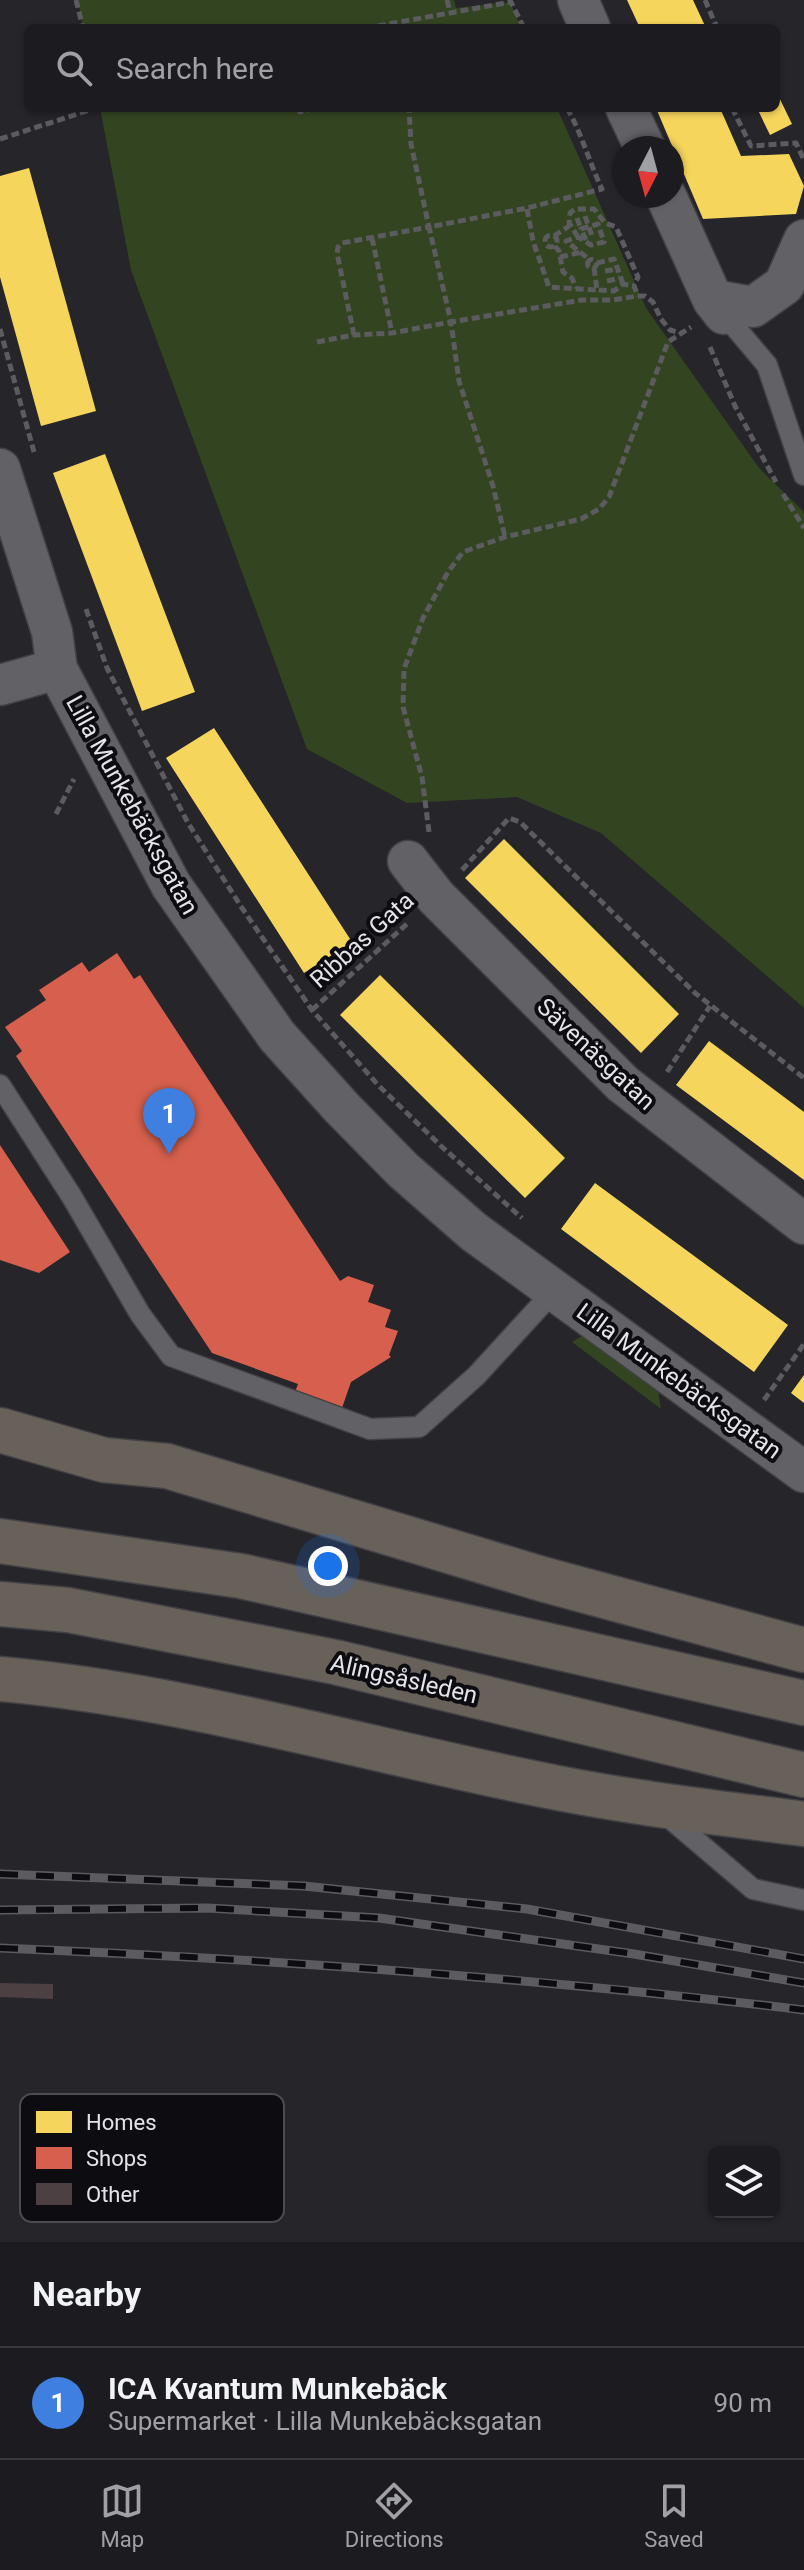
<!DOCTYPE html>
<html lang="en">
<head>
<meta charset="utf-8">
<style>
	:root { --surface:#1c1c20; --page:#29292d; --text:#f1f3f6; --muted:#a0a1a5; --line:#3a3a3e; --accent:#a0a0a7 }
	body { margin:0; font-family:Roboto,sans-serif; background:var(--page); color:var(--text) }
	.controls { position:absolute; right:24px; bottom:24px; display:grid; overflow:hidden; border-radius:12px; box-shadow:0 2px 6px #0004 }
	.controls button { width:72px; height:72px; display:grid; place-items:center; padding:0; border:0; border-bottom:2px solid var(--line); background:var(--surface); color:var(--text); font:40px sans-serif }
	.compass { position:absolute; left:612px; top:136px; width:72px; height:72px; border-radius:50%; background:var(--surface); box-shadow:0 2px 6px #0004; rotate:186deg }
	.you { position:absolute; left:328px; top:1566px; width:28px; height:28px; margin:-20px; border:6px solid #fff; border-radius:50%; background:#1a73e8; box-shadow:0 0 0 12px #1a73e833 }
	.badge { display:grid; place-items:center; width:52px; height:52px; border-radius:50%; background:var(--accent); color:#fff; font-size:26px; font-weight:700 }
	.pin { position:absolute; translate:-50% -66px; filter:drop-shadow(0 2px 4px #0008) }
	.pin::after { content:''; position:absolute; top:42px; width:28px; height:24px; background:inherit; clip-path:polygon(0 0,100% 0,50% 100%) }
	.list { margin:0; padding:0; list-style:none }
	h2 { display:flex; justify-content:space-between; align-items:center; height:104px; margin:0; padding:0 32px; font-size:34px }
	h2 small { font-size:26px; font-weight:400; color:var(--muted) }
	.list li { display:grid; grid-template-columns:52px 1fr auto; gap:24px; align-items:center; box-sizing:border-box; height:112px; padding:0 32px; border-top:2px solid var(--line) }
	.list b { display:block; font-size:30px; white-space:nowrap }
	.list p { margin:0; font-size:26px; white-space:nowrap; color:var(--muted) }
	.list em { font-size:26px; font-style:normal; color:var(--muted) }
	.icon { flex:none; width:44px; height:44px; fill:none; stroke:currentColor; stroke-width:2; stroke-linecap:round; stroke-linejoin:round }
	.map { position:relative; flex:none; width:804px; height:2242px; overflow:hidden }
	.search { position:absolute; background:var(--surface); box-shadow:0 2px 6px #0004; left:24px; right:24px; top:24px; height:88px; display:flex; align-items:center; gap:20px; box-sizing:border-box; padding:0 28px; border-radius:12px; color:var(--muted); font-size:30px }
	.sheet { height:216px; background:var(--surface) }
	nav { display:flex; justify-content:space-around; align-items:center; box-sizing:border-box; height:112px; border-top:2px solid var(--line); background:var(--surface); font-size:22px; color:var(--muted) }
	nav a { display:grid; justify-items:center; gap:4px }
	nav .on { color:var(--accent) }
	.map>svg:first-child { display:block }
	.green { fill:#334520 }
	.homes { fill:#f6d55c }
	.shops { fill:#d6604d }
	.building { fill:#4c4042 }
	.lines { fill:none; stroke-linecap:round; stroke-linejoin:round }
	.lane-casing { stroke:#414146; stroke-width:23 }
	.street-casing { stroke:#414146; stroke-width:43 }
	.highway-casing { stroke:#414146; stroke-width:47 }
	.path { stroke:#5b5b60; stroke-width:5; stroke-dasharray:8 4; stroke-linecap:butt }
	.lane { stroke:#616166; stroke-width:20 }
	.street { stroke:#616166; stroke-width:40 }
	.highway { stroke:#68615a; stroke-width:44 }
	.rail-casing { stroke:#5c5c60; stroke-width:9 }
	.rail { stroke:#0d0c11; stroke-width:6; stroke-dasharray:18; stroke-linecap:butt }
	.labels { text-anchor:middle; stroke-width:8; stroke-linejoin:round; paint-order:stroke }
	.street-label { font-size:24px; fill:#e3e3ea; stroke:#0d0c11 }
	.key { fill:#0d0c11; stroke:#4d4c52; stroke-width:2 }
	.key-label { font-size:22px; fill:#e3e3ea }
</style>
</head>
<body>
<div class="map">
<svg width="804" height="2242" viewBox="0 0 804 2242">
	<rect width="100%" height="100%" fill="#25252a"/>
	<path class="green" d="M 78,0 L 454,0 L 456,8 L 510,2 L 521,28 L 83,28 Z
		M 100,108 L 557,108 L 646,308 L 759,468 L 804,512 L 804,1008 L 601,833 L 517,797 L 407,803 L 307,749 L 131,270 Z
		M 582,1336 L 589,1337 L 658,1390 L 661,1409 L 572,1342 Z"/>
	<path class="homes" d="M 627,0 L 693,0 L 706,28 L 640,28 Z
		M 776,91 L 792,124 L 770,135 L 757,108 L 776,108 Z
		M 656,108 L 720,108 L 741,156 L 789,154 L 804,186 L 796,214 L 703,219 Z
		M 29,168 L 96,411 L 41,426 L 0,277 L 0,176 Z
		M 105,454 L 195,692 L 142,711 L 53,473 Z
		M 214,728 L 352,942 L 304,973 L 166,758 Z
		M 504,839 L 679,1014 L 641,1053 L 465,878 Z
		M 380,975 L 565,1158 L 525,1198 L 340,1015 Z
		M 709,1041 L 804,1112 L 804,1180 L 676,1085 Z
		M 595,1183 L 788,1325 L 754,1372 L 561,1229 Z
		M 804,1375 L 804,1403 L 791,1393 Z"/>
	<path class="shops" d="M 117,953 L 134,979 L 140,975 L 340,1281 L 348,1276 L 374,1285 L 368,1302 L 391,1310 L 385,1327 L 398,1331 L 389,1355 L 391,1357 L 351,1382 L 342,1408 L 295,1392 L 298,1384 L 212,1353 L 16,1056 L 22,1051 L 5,1027 L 46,1000 L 39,990 L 82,962 L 89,972 Z
		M 0,1145 L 70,1252 L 39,1273 L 0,1260 Z"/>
	<path class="building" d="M 0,1983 L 53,1984 L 53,1999 L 0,1997 Z"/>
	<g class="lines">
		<defs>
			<path id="lane" d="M 724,314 L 767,365 L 804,475
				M 0,1085 L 72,1197 L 140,1314 L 171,1356 L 370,1429 L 419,1427 L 476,1376 L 554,1291
				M 666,1815 L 753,1889 L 804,1900"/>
			<path id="street" d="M 578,0 L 590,28
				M 626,108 L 645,148
				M 666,196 L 713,300 L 724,314
				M 713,300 L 753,307 L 784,285 L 804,240
				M 0,469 L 52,632 L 57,669 L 171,885 L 277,1036 L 342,1108 L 403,1170 L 474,1232 L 804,1472
				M 0,685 L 57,669
				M 408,861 L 436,897 L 623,1084 L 804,1224"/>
			<path id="highway" d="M 0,1430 L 104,1460 L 167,1466 L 542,1579 L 804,1650
				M 0,1541 L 241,1576 L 804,1703
				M 0,1604 L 68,1610 L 335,1662 L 804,1775
				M 0,1679 C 189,1696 373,1752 558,1788 C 639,1804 722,1813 804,1824"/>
		</defs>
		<use href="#lane" class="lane-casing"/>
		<use href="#street" class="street-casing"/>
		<use href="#highway" class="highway-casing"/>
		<path class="path" d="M 76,0 L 83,28
			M 447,0 L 450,12
			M 705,0 L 717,28
			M 366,28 L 511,2 L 524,28
			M 297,108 L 300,112 L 317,108
			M 567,108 C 582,134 589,162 602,189 L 527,208 L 429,227 L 451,322 L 582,300 L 612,300 L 638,296 L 645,296 L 653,302 L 661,319 L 670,330 L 681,333
			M 732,108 L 751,146 L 796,143 L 804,160
			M 0,139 L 96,108
			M 527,209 L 533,241 L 549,287 L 597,290
			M 585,216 L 592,236
			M 577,218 L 581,229
			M545 241a6 6 0 1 1 12 0a6 6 0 1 1-12 0Z
			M 554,236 L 569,226
			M 578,237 L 569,223 L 570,213 L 575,209 L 594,209 L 605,223 L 616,227 L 638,277 L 634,286
			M 372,238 L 392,333
			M 586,240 L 581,229 L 598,224 L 604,242 L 591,245 L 578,237 L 566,241 L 590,260
			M 555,246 L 559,251 L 563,272 L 572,278 L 576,288
			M 560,257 L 582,252
			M587.5 264a4.5 4.5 0 1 1 9 0a4.5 4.5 0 1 1-9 0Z
			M 597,263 L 614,259 L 623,284
			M 594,268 L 597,290 L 614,291 L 623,284 L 634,286 L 638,296
			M 605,271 L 617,269
			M 607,281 L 620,278
			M 0,329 L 34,452
			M 354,335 L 337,253 L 338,247 L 342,243 L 429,227 L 411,144 L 409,108
			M 317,342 L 354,335 L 392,333 L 451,322 L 459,381 L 493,486 L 505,537
			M 710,347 L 735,406 L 776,482
			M 783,494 L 804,528
			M 86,609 L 107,668 L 188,823 L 242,908 L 312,1010 L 378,1085 L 441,1146 L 522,1218
			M 56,814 L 74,779
			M 429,832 L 422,777 L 403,707 L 404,669 L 423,618 L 448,572 L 463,552 L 505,537 L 581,519 L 599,509 L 609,497 L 668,342 L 691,327
			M 462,870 L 509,818 L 520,822 L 695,993 L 804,1078
			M 312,1010 L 409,922
			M 667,1072 L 710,1006
			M 764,1400 L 804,1344"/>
		<use href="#lane" class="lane"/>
		<use href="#street" class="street"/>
		<use href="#highway" class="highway"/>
		<defs>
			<path id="rail" d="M 0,1874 L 304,1886 L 527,1909 L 804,1959
				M 0,1910 L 208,1908 L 379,1918 L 634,1954 L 804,1983
				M 0,1948 C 269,1959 537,1978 804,2010"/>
		</defs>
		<use href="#rail" class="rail-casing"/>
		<use href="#rail" class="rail"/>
	</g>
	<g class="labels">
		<g class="street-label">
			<text transform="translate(132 805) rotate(61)" y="8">Lilla Munkebäcksgatan</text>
			<text transform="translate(362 940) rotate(-42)" y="8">Ribbas Gata</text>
			<text transform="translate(596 1054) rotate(43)" y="8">Sävenäsgatan</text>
			<text transform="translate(679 1381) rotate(36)" y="8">Lilla Munkebäcksgatan</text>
			<text transform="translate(404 1679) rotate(13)" y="8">Alingsåsleden</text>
		</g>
	</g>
	<rect x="20" y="2094" width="264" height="128" rx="12" class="key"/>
	<rect x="36" y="2111" width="36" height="22" fill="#f6d55c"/>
	<rect x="36" y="2147" width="36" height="22" fill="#d6604d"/>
	<rect x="36" y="2183" width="36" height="22" fill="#4c4042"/>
	<g class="key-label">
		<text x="86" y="2130">Homes</text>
		<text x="86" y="2166">Shops</text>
		<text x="86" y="2202">Other</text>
	</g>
</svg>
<div class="controls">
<button><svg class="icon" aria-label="layers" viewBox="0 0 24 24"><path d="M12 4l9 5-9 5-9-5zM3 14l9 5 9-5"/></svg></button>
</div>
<svg class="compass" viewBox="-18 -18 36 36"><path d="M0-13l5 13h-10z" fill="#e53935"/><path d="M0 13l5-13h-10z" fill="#a0a1a5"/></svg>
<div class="you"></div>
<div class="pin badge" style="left:169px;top:1154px;background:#3f7fe0">1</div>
<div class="search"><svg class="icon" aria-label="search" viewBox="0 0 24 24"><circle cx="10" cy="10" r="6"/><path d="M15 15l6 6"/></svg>Search here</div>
</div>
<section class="sheet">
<h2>Nearby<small></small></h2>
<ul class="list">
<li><span class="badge" style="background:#3f7fe0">1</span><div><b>ICA Kvantum Munkebäck</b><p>Supermarket · Lilla Munkebäcksgatan</p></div><em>90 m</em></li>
</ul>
</section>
<nav>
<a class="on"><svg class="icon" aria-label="map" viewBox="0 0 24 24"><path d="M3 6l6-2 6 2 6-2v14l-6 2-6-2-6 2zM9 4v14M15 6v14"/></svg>Map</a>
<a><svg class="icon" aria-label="directions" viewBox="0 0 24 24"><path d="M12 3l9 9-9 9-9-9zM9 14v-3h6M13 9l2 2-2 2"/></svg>Directions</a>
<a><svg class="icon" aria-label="saved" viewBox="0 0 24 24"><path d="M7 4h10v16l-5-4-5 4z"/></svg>Saved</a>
</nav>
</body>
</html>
